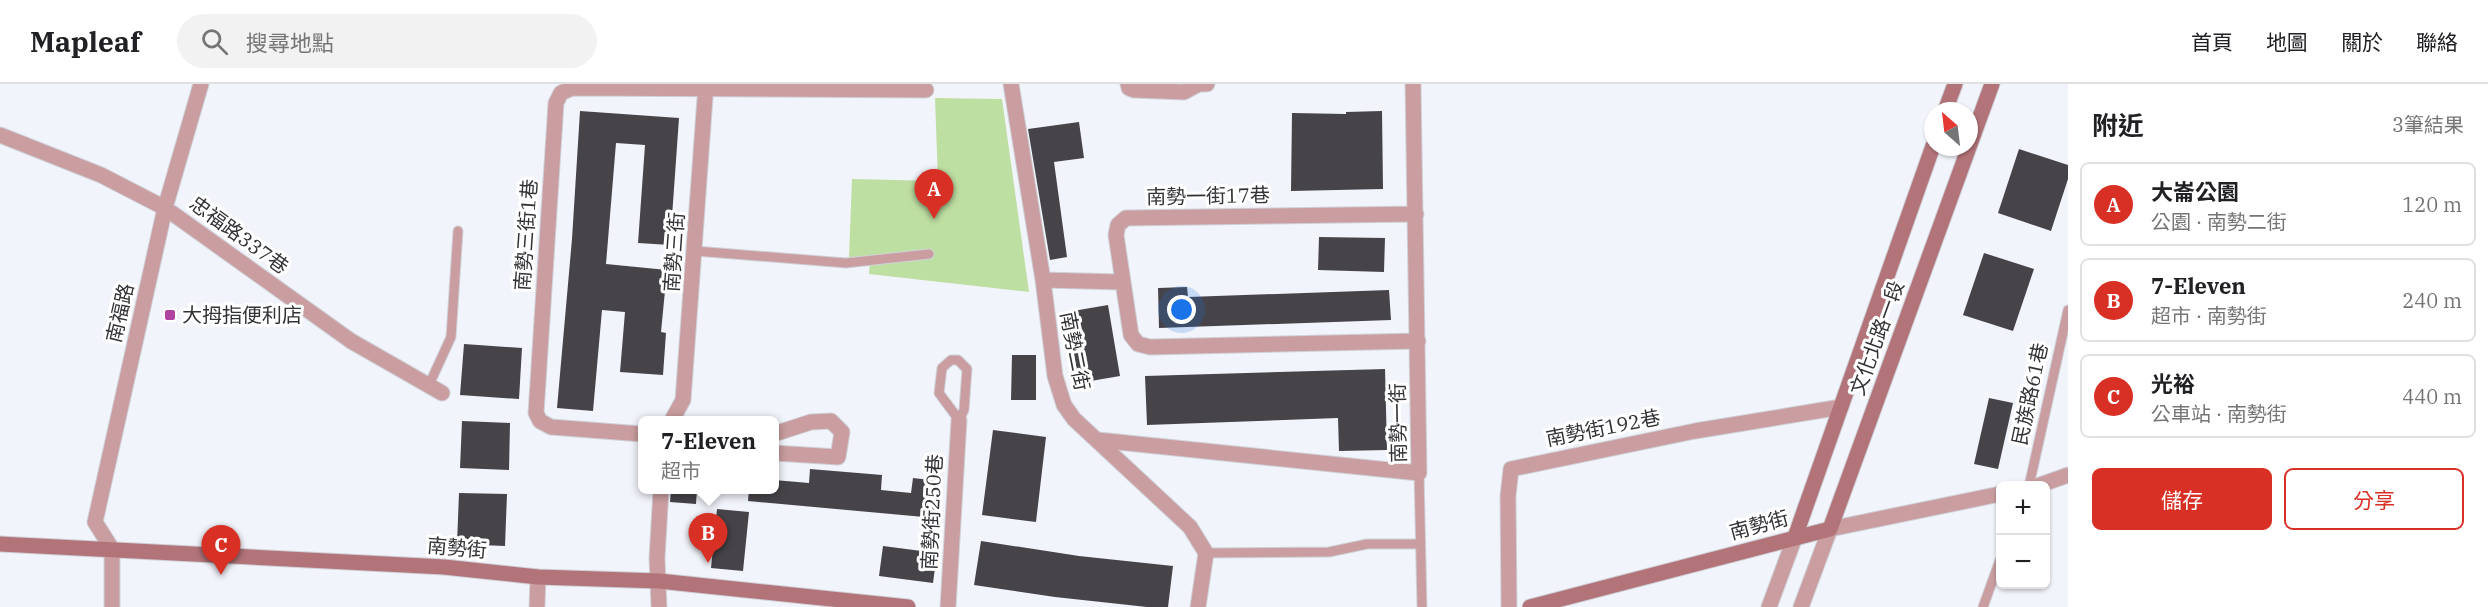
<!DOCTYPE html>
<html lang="zh-TW">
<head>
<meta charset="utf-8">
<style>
	:root { --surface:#fff; --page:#f2f2f2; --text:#202124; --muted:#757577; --line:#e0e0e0; --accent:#d93025 }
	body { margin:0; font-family:"IBM Plex Serif","Noto Sans TC",serif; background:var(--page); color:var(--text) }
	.controls { position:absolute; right:18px; bottom:18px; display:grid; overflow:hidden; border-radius:9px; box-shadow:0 2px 4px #0004 }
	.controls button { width:54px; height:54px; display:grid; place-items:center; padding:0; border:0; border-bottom:2px solid var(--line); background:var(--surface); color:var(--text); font:30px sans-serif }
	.compass { position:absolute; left:1924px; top:18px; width:54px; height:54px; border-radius:50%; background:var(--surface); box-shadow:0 2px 4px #0004; rotate:332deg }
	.you { position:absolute; left:1182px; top:226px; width:21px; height:21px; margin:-15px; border:4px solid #fff; border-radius:50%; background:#1a73e8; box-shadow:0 0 0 9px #1a73e833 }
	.badge { display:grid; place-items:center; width:39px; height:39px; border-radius:50%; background:var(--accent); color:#fff; font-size:20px; font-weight:700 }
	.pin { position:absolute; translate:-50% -50px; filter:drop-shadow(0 2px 3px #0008) }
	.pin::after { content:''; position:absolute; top:32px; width:21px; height:18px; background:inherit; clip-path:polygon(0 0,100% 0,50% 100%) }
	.popup { position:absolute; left:638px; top:332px; width:141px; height:78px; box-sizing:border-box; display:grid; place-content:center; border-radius:9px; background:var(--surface); filter:drop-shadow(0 2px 4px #0005); font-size:20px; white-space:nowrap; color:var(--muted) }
	.popup b { font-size:22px; color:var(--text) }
	.popup::after { content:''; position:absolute; left:50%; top:100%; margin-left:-12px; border:12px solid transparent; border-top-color:var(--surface) }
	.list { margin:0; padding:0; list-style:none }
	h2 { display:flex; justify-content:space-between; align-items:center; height:78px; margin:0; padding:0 24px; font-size:26px }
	h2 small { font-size:20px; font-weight:400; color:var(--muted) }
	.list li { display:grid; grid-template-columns:39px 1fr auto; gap:18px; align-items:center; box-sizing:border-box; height:84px; margin:0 12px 12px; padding:0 12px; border:2px solid var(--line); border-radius:9px }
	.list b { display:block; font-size:22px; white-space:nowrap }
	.list p { margin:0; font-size:20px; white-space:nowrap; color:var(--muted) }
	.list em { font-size:20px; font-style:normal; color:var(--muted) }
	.actions { display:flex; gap:12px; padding:18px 24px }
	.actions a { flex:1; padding:14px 0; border:2px solid var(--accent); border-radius:9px; text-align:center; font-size:21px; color:var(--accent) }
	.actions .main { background:var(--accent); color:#fff }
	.icon { flex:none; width:33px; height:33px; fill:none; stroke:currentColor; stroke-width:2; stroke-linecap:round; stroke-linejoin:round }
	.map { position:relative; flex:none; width:2068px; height:523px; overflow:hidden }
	header { display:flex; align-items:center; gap:36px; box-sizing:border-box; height:84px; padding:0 30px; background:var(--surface); border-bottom:2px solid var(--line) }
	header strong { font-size:28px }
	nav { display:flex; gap:33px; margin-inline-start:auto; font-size:21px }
	.search { width:420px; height:54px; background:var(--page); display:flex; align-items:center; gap:15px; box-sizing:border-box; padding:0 21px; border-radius:33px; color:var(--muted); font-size:22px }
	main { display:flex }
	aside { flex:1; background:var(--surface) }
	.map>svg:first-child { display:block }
	.green { fill:#bedfa2 }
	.building { fill:#464449 }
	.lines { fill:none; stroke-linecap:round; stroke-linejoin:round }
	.service-casing { stroke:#cfd1d8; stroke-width:11 }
	.minor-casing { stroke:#cfd1d8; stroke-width:17 }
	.tertiary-casing { stroke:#cfd1d8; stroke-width:17 }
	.secondary-casing { stroke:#cfd1d8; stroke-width:17 }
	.service { stroke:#ca9ea0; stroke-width:9 }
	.minor { stroke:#ca9ea0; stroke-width:15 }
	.tertiary { stroke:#ca9ea0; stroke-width:15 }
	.secondary { stroke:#b27478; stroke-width:15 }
	.poi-dot { fill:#b042a1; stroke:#fff; stroke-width:2 }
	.labels { text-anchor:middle; stroke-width:6; stroke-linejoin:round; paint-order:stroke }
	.street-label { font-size:20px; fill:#323336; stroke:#fff }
	.poi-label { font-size:20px; fill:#323336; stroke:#fff; text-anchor:start }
</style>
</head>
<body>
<header>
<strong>Mapleaf</strong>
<div class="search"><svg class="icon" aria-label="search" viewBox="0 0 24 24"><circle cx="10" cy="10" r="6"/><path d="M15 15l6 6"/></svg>搜尋地點</div>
<nav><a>首頁</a><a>地圖</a><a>關於</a><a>聯絡</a></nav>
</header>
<main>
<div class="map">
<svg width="2068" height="523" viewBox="0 0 2068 523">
	<rect width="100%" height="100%" fill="#f2f4fb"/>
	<path class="green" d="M 935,14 L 1002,15 L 1029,208 L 869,190 L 870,176 L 849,173 L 852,95 L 938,97 Z"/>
	<path class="building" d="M 580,27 L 679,34 L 670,161 L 638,159 L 645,61 L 616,59 L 606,180 L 667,186 L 661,248 L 666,249 L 663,291 L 620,288 L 625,228 L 602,226 L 593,327 L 557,324 L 572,155 Z
		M 1382,27 L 1383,105 L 1291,107 L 1292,29 L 1346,30 L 1346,28 Z
		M 1079,38 L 1084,74 L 1054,78 L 1067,173 L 1050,176 L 1028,45 Z
		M 2019,65 L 2068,81 L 2068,95 L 2051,147 L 1998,129 Z
		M 1319,153 L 1385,154 L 1384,188 L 1318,186 Z
		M 1984,169 L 2034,185 L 2013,247 L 1963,231 Z
		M 1187,203 L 1188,213 L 1389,206 L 1391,236 L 1159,244 L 1158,204 Z
		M 1108,221 L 1120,292 L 1079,299 L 1067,228 Z
		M 464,260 L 522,264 L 519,315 L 460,311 Z
		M 1012,271 L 1036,271 L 1036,316 L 1011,316 Z
		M 1385,285 L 1387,366 L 1339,367 L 1338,334 L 1147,341 L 1145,292 Z
		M 1989,314 L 2013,319 L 1998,385 L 1974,380 Z
		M 462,337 L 510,339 L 509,386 L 460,384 Z
		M 993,346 L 1046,353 L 1036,438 L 982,431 Z
		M 810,385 L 882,391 L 881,406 L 911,409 L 913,394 L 939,397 L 935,434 L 748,417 L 749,405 L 774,405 L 774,396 L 809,399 Z
		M 671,405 L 697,405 L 696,420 L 670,418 Z
		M 459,409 L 507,410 L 505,462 L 457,460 Z
		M 717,425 L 749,428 L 743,487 L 711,484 Z
		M 981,457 L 1079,472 L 1173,482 L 1168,523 L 1147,523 L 1055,513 L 974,501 Z
		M 883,462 L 937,469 L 933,499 L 879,492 Z"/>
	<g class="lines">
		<defs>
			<path id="service" d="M 695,167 L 846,179 L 929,170
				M 951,276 L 958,276 L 967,285 L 964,326 L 959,336 L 939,309 L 942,284 Z
				M 429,301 L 451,253 L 458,147
				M 1419,389 L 1422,523
				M 2029,402 L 2068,226
				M 1206,469 L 1329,468 L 1367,460 L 1419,460
				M 1983,523 L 2000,476"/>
			<path id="minor" d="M 201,0 L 165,124 L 351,257 L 442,309
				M 1011,0 L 1043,196 L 1055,292 L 1064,321 L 1074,335 L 1190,443 L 1206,469 L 1198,523
				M 1128,0 L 1129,4 L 1134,6 L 1184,8 L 1199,0 L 1207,0
				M 1416,130 L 1126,134 L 1118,141 L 1116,151 L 1131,251 L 1138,260 L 1150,263 L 1418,257
				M 1043,196 L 1122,198
				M 672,336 L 683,316 L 706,0
				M 642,350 L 551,343 L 540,337 L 536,329 L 556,19 L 561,9 L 572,4 L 926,6
				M 774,350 L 811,338 L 831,337 L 842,348 L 838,373 L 774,369
				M 1098,356 L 1419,389 L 1413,0
				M 2037,402 L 2068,391
				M 1830,445 L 2000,410
				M 112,465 L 112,523
				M 537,523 L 538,493
				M 659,523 L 657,474 L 661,406
				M 948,523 L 959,336
				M 1509,523 L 1508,412 L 1511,385 L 1695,347 L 1841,323"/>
			<path id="tertiary" d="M 0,51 L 101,91 L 165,124 L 95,438 L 112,465
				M 1769,523 L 1795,453
				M 1801,523 L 1830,445"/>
			<path id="secondary" d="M 1945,27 L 1955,0
				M 1795,453 L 1933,62
				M 0,460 L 444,483 L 538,493 L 659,497 L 908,523
				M 1530,523 L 1830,445 L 1992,0"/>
		</defs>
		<use href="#service" class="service-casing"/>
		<use href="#minor" class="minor-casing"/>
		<use href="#tertiary" class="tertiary-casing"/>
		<use href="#secondary" class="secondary-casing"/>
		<use href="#service" class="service"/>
		<use href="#minor" class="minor"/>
		<use href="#tertiary" class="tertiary"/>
		<use href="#secondary" class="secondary"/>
	</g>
	<rect class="poi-dot" x="164" y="225" width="12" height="12" rx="3"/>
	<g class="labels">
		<g class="street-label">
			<text transform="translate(1208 112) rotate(-1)" y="7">南勢一街17巷</text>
			<text transform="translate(239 151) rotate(36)" y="7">忠福路337巷</text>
			<text transform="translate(526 151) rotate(-86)" y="7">南勢三街1巷</text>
			<text transform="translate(674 168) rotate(-86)" y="7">南勢三街</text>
			<text transform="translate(120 229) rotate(-77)" y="7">南福路</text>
			<text transform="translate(1877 254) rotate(-70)" y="7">文化北路一段</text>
			<text transform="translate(1075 267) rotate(79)" y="7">南勢二街</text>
			<text transform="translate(2030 310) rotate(-78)" y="7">民族路61巷</text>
			<text transform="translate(1398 339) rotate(-91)" y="7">南勢一街</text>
			<text transform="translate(1603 344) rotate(-11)" y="7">南勢街192巷</text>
			<text transform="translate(932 428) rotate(-87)" y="7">南勢街250巷</text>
			<text transform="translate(1759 441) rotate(-15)" y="7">南勢街</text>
			<text transform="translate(457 464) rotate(5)" y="7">南勢街</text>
		</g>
		<g class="poi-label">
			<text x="182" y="238">大拇指便利店</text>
		</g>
	</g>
</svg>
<div class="controls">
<button>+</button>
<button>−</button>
</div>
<svg class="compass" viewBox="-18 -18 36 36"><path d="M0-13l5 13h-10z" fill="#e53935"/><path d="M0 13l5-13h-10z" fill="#757577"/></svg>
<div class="you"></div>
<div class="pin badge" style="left:934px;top:135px">A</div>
<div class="pin badge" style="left:708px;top:479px">B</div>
<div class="popup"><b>7-Eleven</b>超市</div>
<div class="pin badge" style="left:221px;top:491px">C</div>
</div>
<aside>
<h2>附近<small>3筆結果</small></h2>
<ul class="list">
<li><span class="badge">A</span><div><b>大崙公園</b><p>公園 · 南勢二街</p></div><em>120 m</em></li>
<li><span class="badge">B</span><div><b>7-Eleven</b><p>超市 · 南勢街</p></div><em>240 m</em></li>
<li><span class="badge">C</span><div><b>光裕</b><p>公車站 · 南勢街</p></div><em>440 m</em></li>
</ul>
<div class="actions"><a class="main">儲存</a><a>分享</a></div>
</aside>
</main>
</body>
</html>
